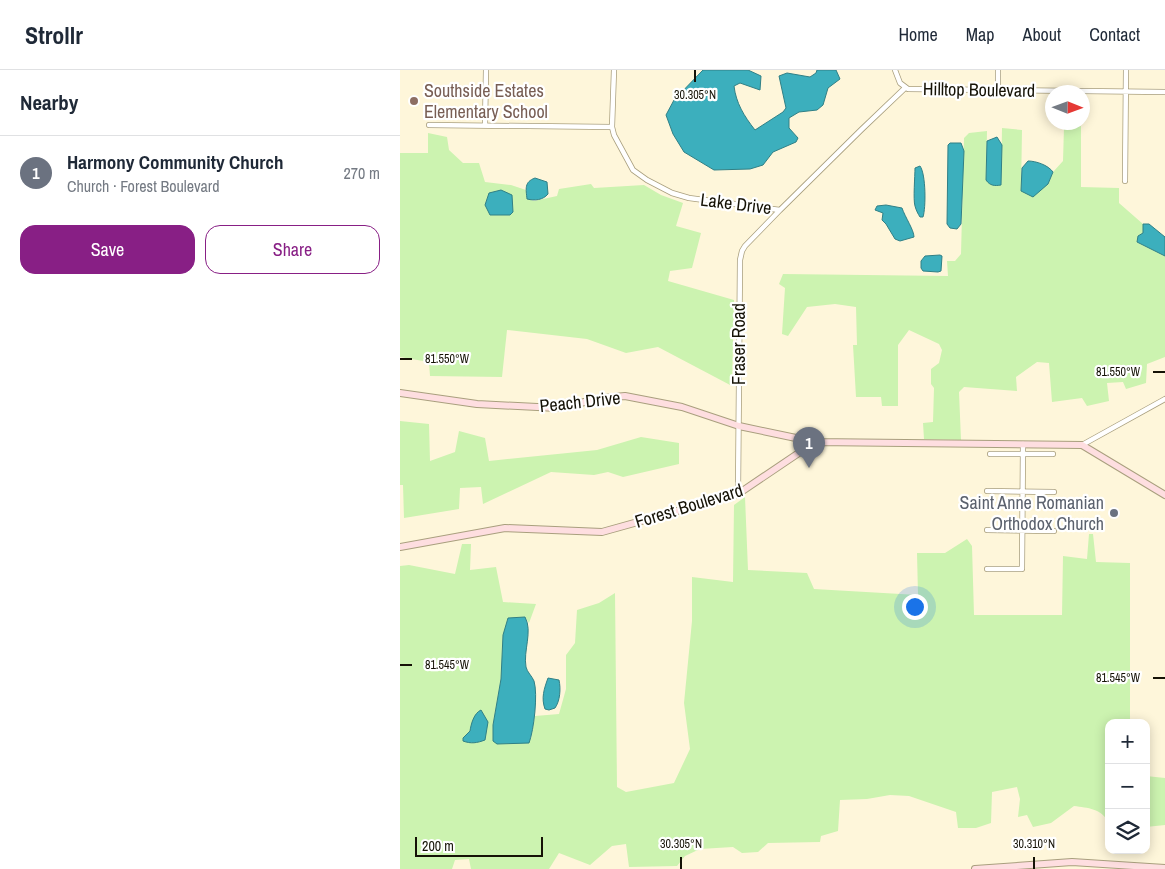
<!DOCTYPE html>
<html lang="en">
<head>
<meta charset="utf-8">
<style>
	:root { --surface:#fff; --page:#f2f2f3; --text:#1f2937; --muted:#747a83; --line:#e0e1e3; --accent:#881f85 }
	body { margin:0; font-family:"Archivo Narrow",sans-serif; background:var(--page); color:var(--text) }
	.controls { position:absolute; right:15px; bottom:15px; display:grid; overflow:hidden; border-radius:10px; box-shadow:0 2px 12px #0003 }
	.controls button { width:45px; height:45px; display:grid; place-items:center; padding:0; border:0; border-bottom:1px solid var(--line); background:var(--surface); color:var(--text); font:25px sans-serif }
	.compass { position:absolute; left:645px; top:15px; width:45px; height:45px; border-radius:50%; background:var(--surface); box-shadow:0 2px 12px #0003; rotate:91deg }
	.scale { position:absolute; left:15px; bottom:12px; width:128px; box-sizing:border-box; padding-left:5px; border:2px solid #151206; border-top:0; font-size:14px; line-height:18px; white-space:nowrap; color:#151206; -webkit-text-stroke:4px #fff; paint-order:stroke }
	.you { position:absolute; left:514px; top:536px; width:18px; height:18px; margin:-12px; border:4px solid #fff; border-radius:50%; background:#1a73e8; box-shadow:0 0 0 8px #1a73e833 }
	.badge { display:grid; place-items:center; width:32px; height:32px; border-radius:50%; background:var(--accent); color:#fff; font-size:16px; font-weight:700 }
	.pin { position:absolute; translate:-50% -41px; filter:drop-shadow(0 1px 2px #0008) }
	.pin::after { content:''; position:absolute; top:26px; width:18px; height:15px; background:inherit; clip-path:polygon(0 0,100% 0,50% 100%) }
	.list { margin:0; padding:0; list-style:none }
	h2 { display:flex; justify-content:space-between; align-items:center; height:65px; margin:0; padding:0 20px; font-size:21px }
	h2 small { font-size:16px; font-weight:400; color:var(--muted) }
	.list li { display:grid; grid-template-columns:32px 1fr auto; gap:15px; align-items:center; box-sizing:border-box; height:75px; padding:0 20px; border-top:1px solid var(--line) }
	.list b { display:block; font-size:19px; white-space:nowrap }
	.list p { margin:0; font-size:16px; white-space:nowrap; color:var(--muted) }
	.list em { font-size:16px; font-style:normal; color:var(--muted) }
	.actions { display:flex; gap:10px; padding:15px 20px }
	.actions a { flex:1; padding:11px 0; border:1px solid var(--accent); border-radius:15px; text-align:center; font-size:18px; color:var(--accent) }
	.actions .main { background:var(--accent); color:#fff }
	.icon { flex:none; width:28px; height:28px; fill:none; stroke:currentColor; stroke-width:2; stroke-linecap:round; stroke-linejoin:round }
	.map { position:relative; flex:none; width:765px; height:799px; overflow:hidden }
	header { display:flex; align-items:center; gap:30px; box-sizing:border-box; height:70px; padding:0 25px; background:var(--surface); border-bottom:1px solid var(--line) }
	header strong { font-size:24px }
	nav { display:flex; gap:28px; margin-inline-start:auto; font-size:18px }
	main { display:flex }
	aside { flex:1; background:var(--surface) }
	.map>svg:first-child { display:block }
	.green { fill:#ccf3b0 }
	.water { fill:#3cafbd; stroke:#308086 }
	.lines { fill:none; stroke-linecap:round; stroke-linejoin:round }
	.street-casing { stroke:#a99f7e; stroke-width:6 }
	.secondary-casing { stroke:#a99f7e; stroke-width:8 }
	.street { stroke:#fff; stroke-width:4.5 }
	.secondary { stroke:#fedee0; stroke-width:6 }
	.ticks { fill:none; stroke:#151206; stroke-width:2 }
	.education-dot { fill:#8d6e63; stroke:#fff; stroke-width:2 }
	.worship-dot { fill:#6b7280; stroke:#fff; stroke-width:2 }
	.labels { text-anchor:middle; stroke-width:4.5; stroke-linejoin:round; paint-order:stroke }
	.street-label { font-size:18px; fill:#151206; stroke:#fff }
	.education-label { font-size:18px; fill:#785e54; stroke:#fff; text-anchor:start }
	.worship-label { font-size:18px; fill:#5b616d; stroke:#fff; text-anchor:end }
	.ticks-label { font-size:12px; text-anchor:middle; fill:#151206; stroke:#fff; stroke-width:4.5; stroke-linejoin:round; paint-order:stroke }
</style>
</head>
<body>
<header>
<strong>Strollr</strong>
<nav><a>Home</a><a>Map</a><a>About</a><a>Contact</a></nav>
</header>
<main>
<aside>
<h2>Nearby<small></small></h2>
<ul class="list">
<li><span class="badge" style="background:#6b7280">1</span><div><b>Harmony Community Church</b><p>Church · Forest Boulevard</p></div><em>270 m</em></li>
</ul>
<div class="actions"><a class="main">Save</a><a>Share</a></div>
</aside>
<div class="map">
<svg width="765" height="799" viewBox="0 0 765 799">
	<rect width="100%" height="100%" fill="#fef6da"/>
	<path class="green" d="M 681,56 L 681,117 L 719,118 L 719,133 L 743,154 L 743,163 L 737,172 L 765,186 L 765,287 L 747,294 L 746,313 L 726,319 L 723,312 L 707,313 L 709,331 L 687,336 L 682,328 L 652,332 L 649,293 L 637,292 L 616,307 L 617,321 L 564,317 L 559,322 L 561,370 L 524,369 L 523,353 L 533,352 L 534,318 L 531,314 L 531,299 L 539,293 L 542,280 L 539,274 L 509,260 L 498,275 L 498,336 L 482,336 L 481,327 L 456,327 L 453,275 L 457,275 L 456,237 L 435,234 L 407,237 L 388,266 L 382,264 L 385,218 L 379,214 L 383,204 L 548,206 L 547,191 L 555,191 L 561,184 L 564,68 L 569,63 L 587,61 L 586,110 L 601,114 L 602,58 L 622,60 L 621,121 L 648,114 L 653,102 L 663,91 L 664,57 Z
		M 28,63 L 47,67 L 49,80 L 63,93 L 79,93 L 85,112 L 111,115 L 126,120 L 128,129 L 134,131 L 157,126 L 159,119 L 191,114 L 194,118 L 244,115 L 261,125 L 283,133 L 276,156 L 301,163 L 292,198 L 270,201 L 268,211 L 334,230 L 332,316 L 258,277 L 226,283 L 187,269 L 107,260 L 102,307 L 30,306 L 29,292 L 0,287 L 0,83 L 28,83 Z
		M 0,351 L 29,354 L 30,391 L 55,382 L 59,361 L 85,368 L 89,391 L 197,380 L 241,367 L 279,373 L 279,394 L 223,407 L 208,402 L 194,405 L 151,402 L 83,434 L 81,417 L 60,418 L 59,439 L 4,448 L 3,415 L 0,415 Z
		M 345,427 L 348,500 L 407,503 L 414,519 L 518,525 L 517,483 L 545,483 L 567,469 L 572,476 L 574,545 L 662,545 L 663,486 L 687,489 L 689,464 L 693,464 L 696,492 L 730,493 L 730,653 L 709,653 L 709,753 C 701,738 688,738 674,736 L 651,753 L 633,757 L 627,745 L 618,747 L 620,729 L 617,717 L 592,722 L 591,753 L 576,758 L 558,758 L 556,742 L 509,726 L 490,725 L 467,729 L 440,730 L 438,761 L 421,766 L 420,772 L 368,773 L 358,782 L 342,783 L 333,777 L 300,779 L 285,786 L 277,796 L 229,797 L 226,774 L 212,776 L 190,795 L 159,783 L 149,799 L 71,799 L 69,789 L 55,790 L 52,799 L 0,799 L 0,496 L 9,495 L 55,504 L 62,474 L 71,474 L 70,500 L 96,497 L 103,532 L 136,534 L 129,553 L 125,547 L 103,565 L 101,609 L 93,655 L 93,670 L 131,669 L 135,646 L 159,644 L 166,619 L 166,585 L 175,573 L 177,540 L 199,533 L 215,523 L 217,717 L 226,722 L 274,713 L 290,679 L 284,633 L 292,551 L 292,507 L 333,512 L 334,435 Z
		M 746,706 L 765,708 L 765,755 L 746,757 Z"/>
	<path class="water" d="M 303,0 L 348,0 L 361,6 L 360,20 L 340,13 L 334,16 C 336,33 344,46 355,60 L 383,42 L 386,38 L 379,6 L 387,3 L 410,7 L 416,3 L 417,0 L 436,0 L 440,9 L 428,18 L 423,35 L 417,40 L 399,42 L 389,48 L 389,58 L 398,68 L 396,72 L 373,82 L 363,95 L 350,99 L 314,100 L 284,82 L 273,64 L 266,45 L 274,30 Z
		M 597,67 L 602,75 L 601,115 C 595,116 590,116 586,110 L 587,71 Z
		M 550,73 L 561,73 L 564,81 L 561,154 L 557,159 L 550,158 L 547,154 L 548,75 Z
		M 628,91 C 636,91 648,95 653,102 L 648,114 L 633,127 L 621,121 L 622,98 Z
		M 520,96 C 526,104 526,138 523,147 L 520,147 C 518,144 516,140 515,136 C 513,130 515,106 515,98 Z
		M 135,108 L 147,112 L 148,124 C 143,130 135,131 127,129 C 126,119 124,112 135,108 Z
		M 101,120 L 112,125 L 113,142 L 110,145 L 90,145 L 85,135 L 89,123 Z
		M 486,135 L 502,138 C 505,147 514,160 514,167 L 500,171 L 495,169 L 486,154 L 482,150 L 483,143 L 475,140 L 477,136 Z
		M 743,154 L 749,154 L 765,167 L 765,186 L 737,172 L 738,166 L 743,163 Z
		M 540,185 L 542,186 L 541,201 L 538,202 L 523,201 L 521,198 L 521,191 L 525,186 Z
		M 125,547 C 133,561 123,581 126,597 C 127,602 132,606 134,611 C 138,624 134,660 129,673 L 97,674 L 93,671 L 93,655 L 101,609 L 103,565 L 108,548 Z
		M 148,608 L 159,610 C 161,619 160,631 155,638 L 149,640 L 145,639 C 141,628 144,619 148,608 Z
		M 81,640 L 88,652 L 85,670 C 77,673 71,674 63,671 L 63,668 L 70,661 C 71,654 74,643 81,640 Z"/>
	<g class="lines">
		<defs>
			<path id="street" d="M 214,0 L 212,57 L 214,65 L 233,100 L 247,110 L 272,123 L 289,128 L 380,140 L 461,60 L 505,18
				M 495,0 L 500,13 L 508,19 L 765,22
				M 598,20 L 598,0
				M 29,55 L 212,57
				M 85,55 L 86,0
				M 725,111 L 726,0
				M 682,375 L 765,329
				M 590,384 L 653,384
				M 587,421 L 654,422
				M 338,424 L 340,190 L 342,181 L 345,176 L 380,140
				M 587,460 L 654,461
				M 587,499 L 622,499 L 623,374"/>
			<path id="secondary" d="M 0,323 L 77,334 L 157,338 L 203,328 L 225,326 L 282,337 L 339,356 L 415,372 L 682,375 L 765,425
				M 0,477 L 105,458 L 202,462 L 338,424 L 415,372
				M 575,799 L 672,792 L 765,798"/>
		</defs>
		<use href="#street" class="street-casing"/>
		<use href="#secondary" class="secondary-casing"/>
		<use href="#street" class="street"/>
		<use href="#secondary" class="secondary"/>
	</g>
	<path class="ticks" d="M 295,12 L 295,0M 0,289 L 12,289M 753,302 L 765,302M 0,595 L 12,595M 753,608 L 765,608M 281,799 L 281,787M 634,799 L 634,787"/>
	<circle class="education-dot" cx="14" cy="31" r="5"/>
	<circle class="worship-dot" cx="714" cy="443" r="5"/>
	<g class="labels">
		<g class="street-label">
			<text transform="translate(579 20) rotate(1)" y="6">Hilltop Boulevard</text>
			<text transform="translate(336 134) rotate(7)" y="6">Lake Drive</text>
			<text transform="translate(339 274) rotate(-90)" y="6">Fraser Road</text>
			<text transform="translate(180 332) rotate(-6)" y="6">Peach Drive</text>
			<text transform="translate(289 436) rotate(-17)" y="6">Forest Boulevard</text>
		</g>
		<g class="education-label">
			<text x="24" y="27">Southside Estates<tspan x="24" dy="21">Elementary School</tspan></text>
		</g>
		<g class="worship-label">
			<text x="704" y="439">Saint Anne Romanian<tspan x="704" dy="21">Orthodox Church</tspan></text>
		</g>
	</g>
	<g class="ticks-label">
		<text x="295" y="29">30.305°N</text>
		<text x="47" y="293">81.550°W</text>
		<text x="718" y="306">81.550°W</text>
		<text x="47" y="599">81.545°W</text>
		<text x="718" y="612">81.545°W</text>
		<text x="281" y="778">30.305°N</text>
		<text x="634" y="778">30.310°N</text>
	</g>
</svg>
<div class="controls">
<button>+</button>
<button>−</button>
<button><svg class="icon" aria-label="layers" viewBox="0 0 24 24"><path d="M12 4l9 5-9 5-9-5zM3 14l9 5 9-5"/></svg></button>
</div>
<svg class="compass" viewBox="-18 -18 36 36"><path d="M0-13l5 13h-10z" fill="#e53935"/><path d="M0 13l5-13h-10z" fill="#747a83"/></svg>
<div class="scale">200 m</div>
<div class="you"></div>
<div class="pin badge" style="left:409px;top:398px;background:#6b7280">1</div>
</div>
</main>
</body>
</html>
